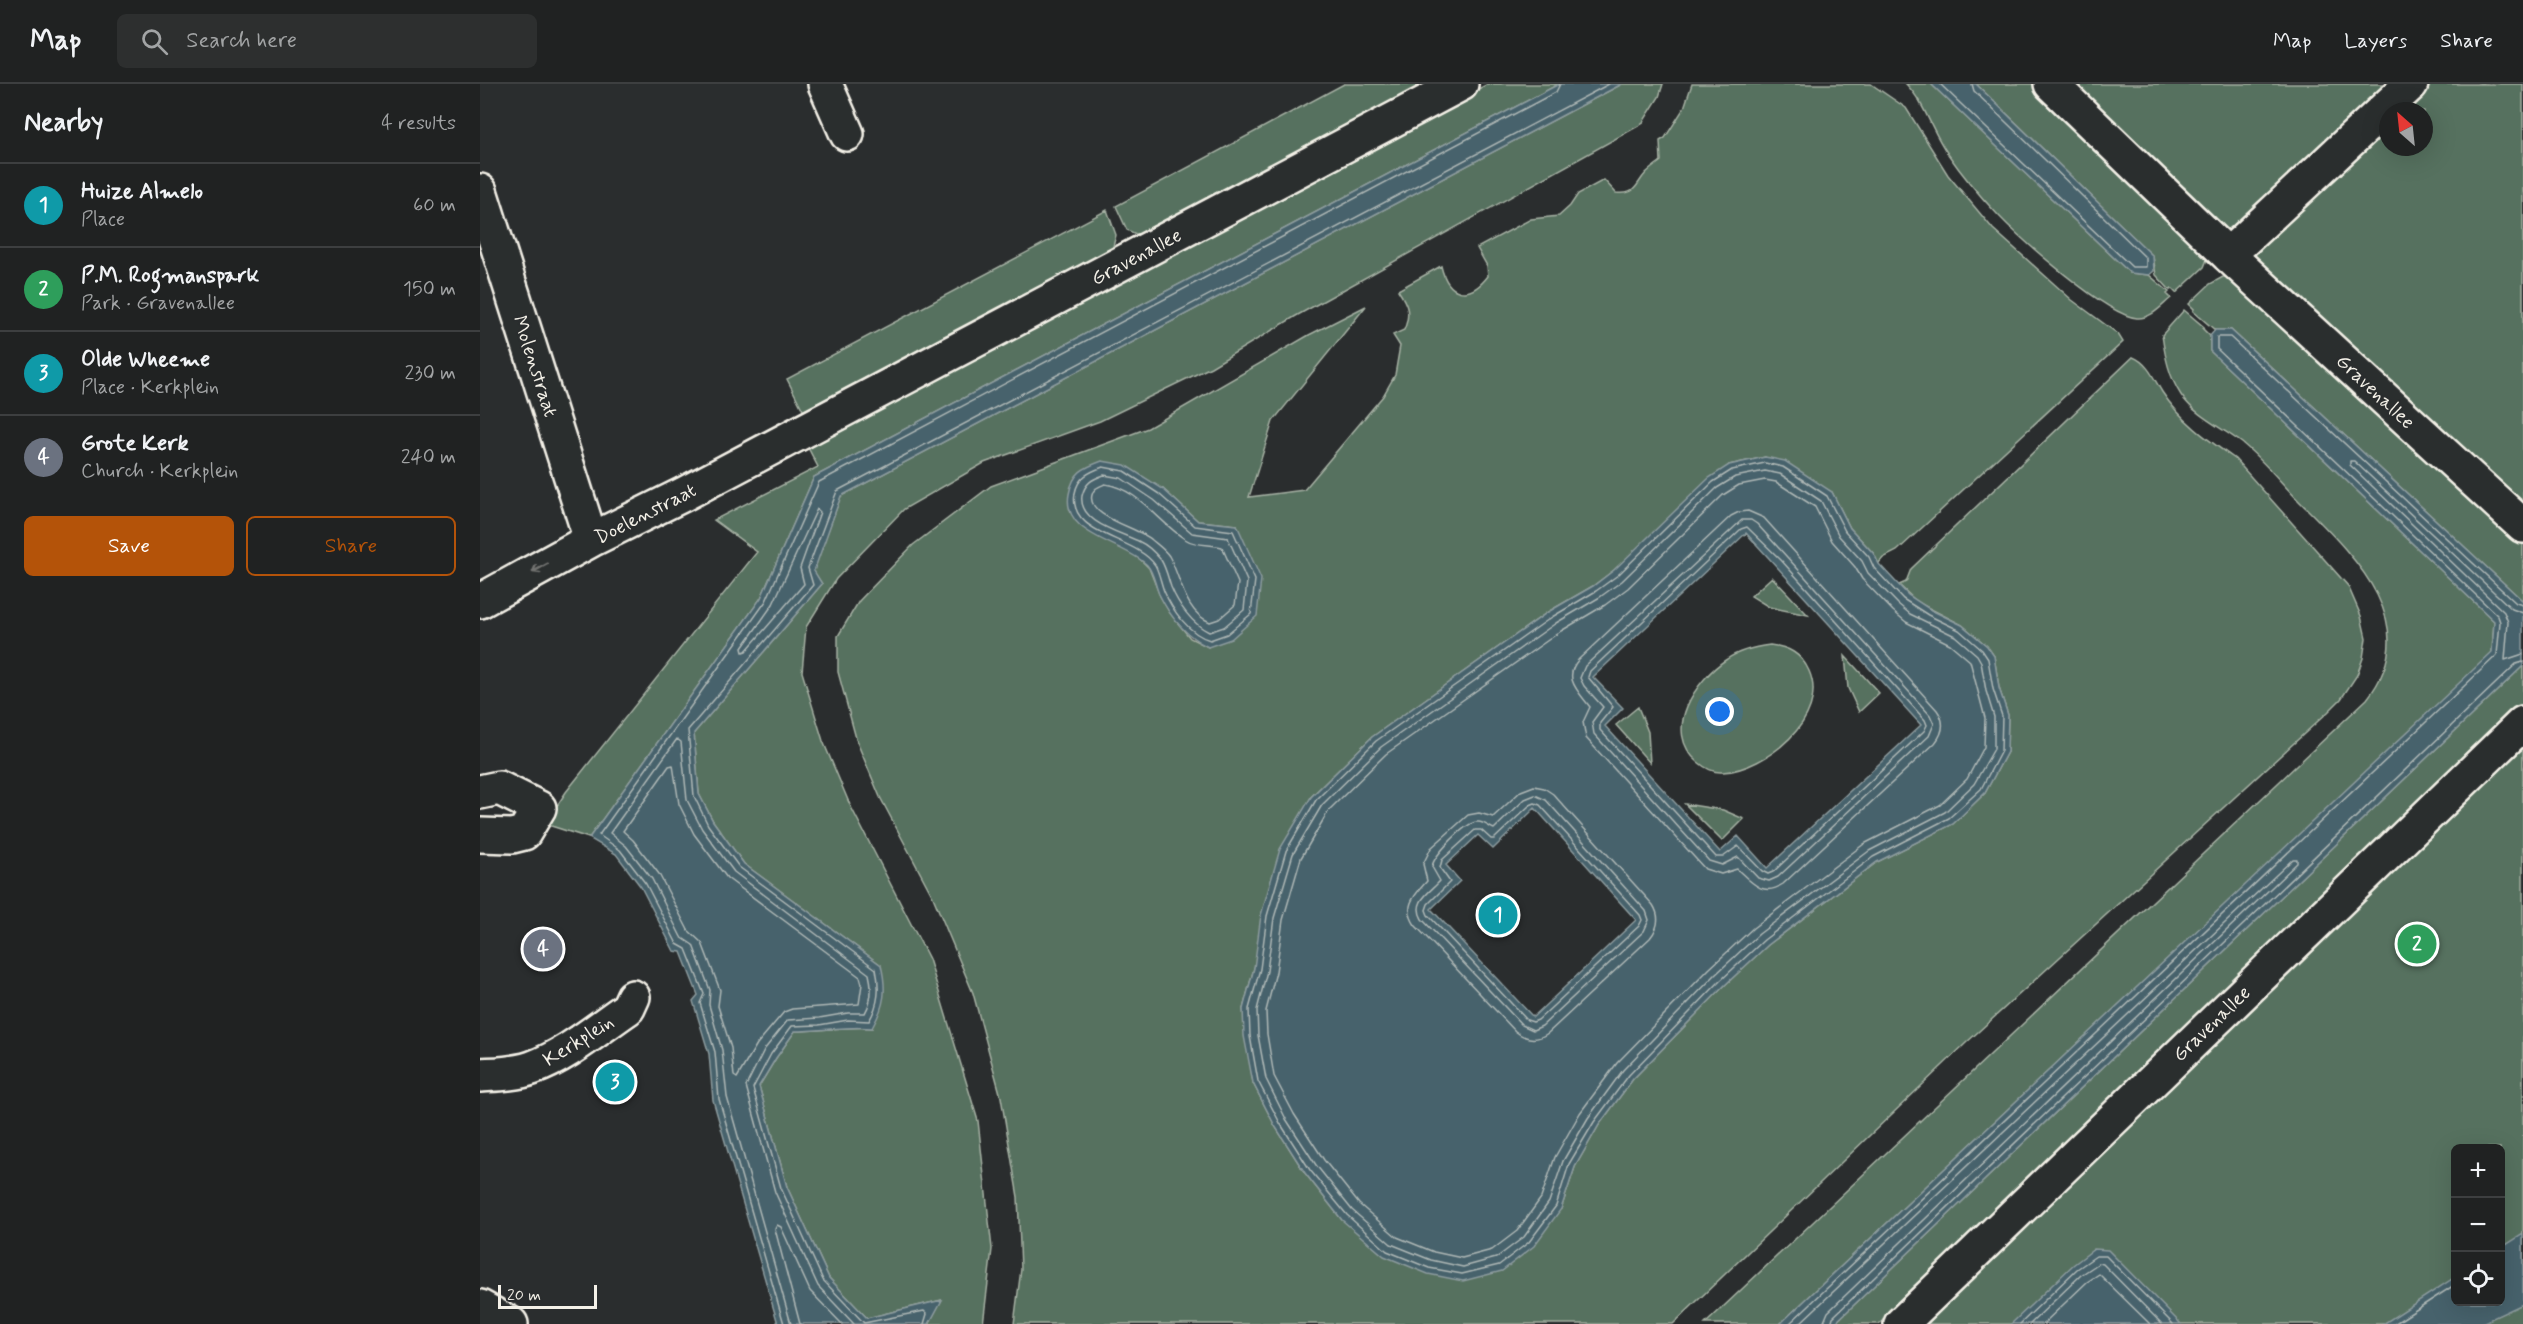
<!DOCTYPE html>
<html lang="en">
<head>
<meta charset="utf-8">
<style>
	:root { --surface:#202222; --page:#2d2f2f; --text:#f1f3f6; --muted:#a2a4a5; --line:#3d3f40; --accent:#b45309 }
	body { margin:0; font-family:Mynerve,sans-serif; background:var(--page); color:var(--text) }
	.controls { position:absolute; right:18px; bottom:18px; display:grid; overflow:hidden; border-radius:9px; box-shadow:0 6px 24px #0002 }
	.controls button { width:54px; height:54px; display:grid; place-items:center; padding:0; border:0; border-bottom:2px solid var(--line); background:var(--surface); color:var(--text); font:30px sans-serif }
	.compass { position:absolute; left:1899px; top:18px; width:54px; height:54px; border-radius:50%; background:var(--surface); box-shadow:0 6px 24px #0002; rotate:333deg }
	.scale { position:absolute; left:18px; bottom:15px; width:99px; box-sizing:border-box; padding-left:6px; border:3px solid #f4f1e8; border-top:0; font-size:16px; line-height:21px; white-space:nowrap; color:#f4f1e8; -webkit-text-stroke:4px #2a2d2e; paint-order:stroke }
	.you { position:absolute; left:1240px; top:628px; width:21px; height:21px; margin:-15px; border:4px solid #fff; border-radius:50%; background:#1a73e8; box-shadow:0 0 0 9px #1a73e833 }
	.badge { display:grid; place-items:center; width:39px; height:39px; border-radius:50%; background:var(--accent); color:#fff; font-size:20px; font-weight:700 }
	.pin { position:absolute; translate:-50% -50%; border:3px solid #fff; box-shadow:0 2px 6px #0006 }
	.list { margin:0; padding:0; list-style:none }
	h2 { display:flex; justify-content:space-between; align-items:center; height:78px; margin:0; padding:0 24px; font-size:26px }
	h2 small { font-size:20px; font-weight:400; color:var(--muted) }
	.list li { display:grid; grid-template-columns:39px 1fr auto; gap:18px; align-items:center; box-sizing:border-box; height:84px; padding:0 24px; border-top:2px solid var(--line) }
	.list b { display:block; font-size:22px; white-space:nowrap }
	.list p { margin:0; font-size:20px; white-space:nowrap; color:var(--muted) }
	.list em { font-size:20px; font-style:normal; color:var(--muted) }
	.actions { display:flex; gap:12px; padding:18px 24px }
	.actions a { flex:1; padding:14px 0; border:2px solid var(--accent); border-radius:9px; text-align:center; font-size:21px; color:var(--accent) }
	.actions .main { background:var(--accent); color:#fff }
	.icon { flex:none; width:33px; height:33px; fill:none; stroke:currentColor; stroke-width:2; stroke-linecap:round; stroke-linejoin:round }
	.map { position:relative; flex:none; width:2043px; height:1240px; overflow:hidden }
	header { display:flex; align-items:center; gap:36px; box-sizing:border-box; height:84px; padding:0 30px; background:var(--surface); border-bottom:2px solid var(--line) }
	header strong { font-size:28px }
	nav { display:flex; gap:33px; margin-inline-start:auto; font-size:21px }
	.search { width:420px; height:54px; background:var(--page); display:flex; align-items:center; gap:15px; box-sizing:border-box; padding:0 21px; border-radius:9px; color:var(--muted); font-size:22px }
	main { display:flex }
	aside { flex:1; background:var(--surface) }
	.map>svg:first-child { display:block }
	.green { fill:#57715f; stroke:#a6b1a4; stroke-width:1.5; fill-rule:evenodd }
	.water { fill:#47626c; stroke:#8c9b9e; stroke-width:1.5; fill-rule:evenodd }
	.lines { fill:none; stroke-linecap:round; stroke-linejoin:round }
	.shore { stroke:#afb8b6; stroke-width:1.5 }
	.minor-casing { stroke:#f4f1e8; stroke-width:38 }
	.minor { stroke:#2a2d2e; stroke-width:33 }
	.oneway { stroke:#71726f }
	.labels { text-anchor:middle; stroke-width:4.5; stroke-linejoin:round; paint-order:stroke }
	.street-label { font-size:20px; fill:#f4f1e8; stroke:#2a2d2e }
</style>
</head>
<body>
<header>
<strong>Map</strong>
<div class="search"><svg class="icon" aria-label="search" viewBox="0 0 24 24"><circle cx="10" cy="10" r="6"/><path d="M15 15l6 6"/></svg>Search here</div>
<nav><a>Map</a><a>Layers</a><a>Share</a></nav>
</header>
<main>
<aside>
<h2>Nearby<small>4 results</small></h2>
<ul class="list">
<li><span class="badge" style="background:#0f9aa8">1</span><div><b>Huize Almelo</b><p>Place</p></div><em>60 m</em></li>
<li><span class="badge" style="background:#2e9e5b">2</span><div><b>P.M. Rogmanspark</b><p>Park · Gravenallee</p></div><em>150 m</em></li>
<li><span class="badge" style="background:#0f9aa8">3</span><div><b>Olde Wheeme</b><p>Place · Kerkplein</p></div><em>230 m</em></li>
<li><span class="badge" style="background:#6b7280">4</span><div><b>Grote Kerk</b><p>Church · Kerkplein</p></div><em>240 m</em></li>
</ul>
<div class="actions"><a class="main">Save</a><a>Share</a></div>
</aside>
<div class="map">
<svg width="2043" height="1240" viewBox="0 0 2043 1240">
	<rect width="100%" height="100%" fill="#2a2d2e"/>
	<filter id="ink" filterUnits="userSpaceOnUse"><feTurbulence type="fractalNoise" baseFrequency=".0167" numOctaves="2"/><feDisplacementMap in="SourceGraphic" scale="12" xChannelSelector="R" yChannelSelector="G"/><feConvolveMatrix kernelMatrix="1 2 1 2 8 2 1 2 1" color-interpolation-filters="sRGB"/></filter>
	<g filter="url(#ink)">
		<path class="green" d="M 864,0 L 963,0 L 669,156 L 647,146 L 636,122 Z
			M 1008,0 L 1079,0 L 334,393 L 281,514 L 109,754 L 65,740 L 86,708 L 277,468 L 234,436 L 338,383 L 322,352 Z
			M 1142,0 L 1183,0 L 1179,13 L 1162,40 L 816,232 L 731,283 L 620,337 L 504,379 L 424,425 L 356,495 L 326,543 L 322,588 L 343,657 L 370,721 L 449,875 L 498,1037 L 512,1165 L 503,1240 L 449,1240 L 461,1216 L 387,1234 L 349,1194 L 307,1103 L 279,1002 L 296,974 L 315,947 C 341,947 366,942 392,944 L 401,881 L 264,780 L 233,737 L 219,710 L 214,649 L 342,500 L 333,487 L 361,412 Z
			M 1212,0 L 1391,0 L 1426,24 L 1468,91 L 1513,145 L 1592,216 L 1638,250 L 1643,258 L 1417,467 L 1403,474 L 1398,480 L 1394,470 L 1370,444 L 1352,408 L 1285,373 L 1249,381 L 1134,486 L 1113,502 L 1068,528 L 892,653 L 831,713 L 774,884 L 763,925 L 773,999 L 795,1042 L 825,1089 L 862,1136 L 1081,1125 L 1095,1083 L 1119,1041 L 1153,995 L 1245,901 L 1288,861 L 1397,778 L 1473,740 L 1505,709 L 1527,668 L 1528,631 L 1519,604 L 1514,572 L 1507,562 L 1482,541 L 1437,518 L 1419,501 L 1426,498 L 1431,485 L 1653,273 C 1668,279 1674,295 1682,308 C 1700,336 1728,356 1755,375 L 1868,502 L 1881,532 L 1886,554 L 1883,574 L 1877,591 L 1861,615 L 1848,628 L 1486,959 L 1193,1240 L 534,1240 L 541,1185 L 538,1113 L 521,1013 L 493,909 L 453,813 L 400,713 L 377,658 L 358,588 L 358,552 L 379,517 L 433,461 L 511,402 L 668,344 L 829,251 L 886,222 L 793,337 L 769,413 L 824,406 L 903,312 L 915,291 L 920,262 L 913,251 L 924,246 C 931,229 928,221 918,206 L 961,182 C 968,212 989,217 1008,192 L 1007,182 L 997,164 L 1051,135 L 1079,132 L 1090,122 L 1098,110 L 1124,96 L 1136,109 C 1157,111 1155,101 1166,89 C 1170,85 1176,81 1181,77 L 1180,57 L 1185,54 L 1204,24 ZM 683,405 L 718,437 L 757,441 L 728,563 L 710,554 L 690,529 L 680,512 L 669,484 L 655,470 Z
			M 1426,0 L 1451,0 L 1650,189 L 1669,191 L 1689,208 L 1687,210 L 1691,214 C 1681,222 1671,235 1657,234 C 1627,232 1540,154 1518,131 C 1500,112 1483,92 1468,70 C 1452,48 1445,19 1426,0 Z
			M 1496,0 L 1556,0 L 1728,173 L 1724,183 L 1696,209 L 1692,205 L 1690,206 L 1676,191 L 1673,172 Z
			M 1585,0 L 1919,0 L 1752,152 Z
			M 1942,0 L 2043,0 L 2043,428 L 1786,195 L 1768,165 L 1908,32 L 1908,63 L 1944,63 L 1944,27 L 1914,27 Z
			M 627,126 L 636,151 L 629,178 L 327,334 L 307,295 Z
			M 1743,193 L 1750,193 L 2043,458 L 2043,517 L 1751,246 L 1735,246 L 1713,227 L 1714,225 L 1709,220 L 1730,200 Z
			M 1704,226 L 1724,243 L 1723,245 L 1730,252 L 1730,267 L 2014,537 L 2012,569 L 1300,1240 L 1225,1240 L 1887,615 C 1946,541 1874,472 1823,421 C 1803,401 1784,377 1762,359 C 1743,344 1715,332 1701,311 C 1689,293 1685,272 1682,251 Z
			M 1292,493 L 1328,531 L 1289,523 L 1271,512 Z
			M 1290,561 C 1308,563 1321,569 1329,587 C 1350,634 1285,686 1243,688 C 1233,689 1225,684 1218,678 C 1181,647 1216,595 1247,575 C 1260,566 1275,563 1290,561 Z
			M 1365,572 L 1399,609 L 1379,628 L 1368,604 Z
			M 2043,582 L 2043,622 L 1399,1240 L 1354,1240 Z
			M 1158,623 L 1168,648 L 1170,679 L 1136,641 Z
			M 2043,656 L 2043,1240 L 1435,1240 ZM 1976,1064 L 2020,1064 L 2020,1218 L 1976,1218 Z
			M 1205,720 L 1243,726 L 1264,735 L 1242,757 Z"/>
		<path class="water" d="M 1079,0 L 1142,0 L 361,412 L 334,487 L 342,500 L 214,649 L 219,710 L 233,737 L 264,780 L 401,881 C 407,906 405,921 392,944 C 366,942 341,947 315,947 L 296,974 L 279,1002 L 307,1103 L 349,1194 L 387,1234 L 462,1216 L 449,1240 L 298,1240 L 233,1016 L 229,970 L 213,917 L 218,911 L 201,868 L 194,867 L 161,803 L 136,770 L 109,754 L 281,514 L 334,393 Z
			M 1451,0 L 1496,0 L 1673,172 L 1674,187 L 1669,191 L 1650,189 Z
			M 1735,246 L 1751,246 L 2043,517 L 2043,582 L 1354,1240 L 1300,1240 L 2012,568 L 2014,537 L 1730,267 L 1730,252 Z
			M 1285,373 L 1305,377 L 1352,408 L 1370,444 L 1394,470 L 1399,480 L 1428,511 L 1451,526 L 1482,541 L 1507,562 L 1514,572 L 1519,604 L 1528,631 L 1527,668 L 1505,709 L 1473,740 L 1397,778 L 1288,861 L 1245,901 L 1153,995 L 1119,1041 L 1095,1083 L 1081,1125 L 1054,1162 L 1022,1187 L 983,1197 L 948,1190 L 904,1172 L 862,1136 L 825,1089 L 795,1042 L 773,999 L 764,952 L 763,925 L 774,884 L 781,831 L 800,765 L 831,713 L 892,653 L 1068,528 L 1113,502 L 1134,486 L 1229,394 L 1249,381 ZM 1266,449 L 1441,641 L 1287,784 L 1258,752 L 1240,768 L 1125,642 L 1143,624 L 1113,593 ZM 1055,724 L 1156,836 L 1053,933 L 951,825 L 980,797 L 966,781 L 998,751 L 1013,765 Z
			M 622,377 L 645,381 L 683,405 L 718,437 L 757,441 L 781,495 L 777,532 L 751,555 L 728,563 C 706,552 690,533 679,510 C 675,501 674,489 667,481 C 644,458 581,452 589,410 C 593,388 603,384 622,377 Z
			M 2043,1150 L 2043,1220 L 2000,1240 L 1903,1240 L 1975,1193 L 1976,1218 L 2020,1218 L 2021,1164 Z
			M 1614,1165 L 1628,1166 L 1701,1240 L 1531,1240 L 1593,1181 Z"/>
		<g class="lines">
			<path class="shore" d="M 1460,0 L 1652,183 L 1666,183 L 1666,174 L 1494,7 L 1492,0
				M 1285,379 L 1303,383 L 1347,412 L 1365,447 L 1389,473 L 1394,484 L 1423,515 L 1448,531 L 1479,546 L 1502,566 L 1508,575 L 1513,605 L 1522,632 L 1521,667 L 1501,705 L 1469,734 L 1393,773 L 1284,856 L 1240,897 L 1149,991 L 1114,1038 L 1089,1080 L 1076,1122 L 1049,1158 L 1019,1181 L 982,1190 L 949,1184 L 907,1167 L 867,1131 L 830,1086 L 800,1039 L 778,997 L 770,952 L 769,925 L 780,885 L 787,832 L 806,767 L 836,716 L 896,657 L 1072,533 L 1116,507 L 1138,491 L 1233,398 L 1252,386 Z
				M 623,383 L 644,387 L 679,410 L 715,442 L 753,447 L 775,496 L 771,530 L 747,550 L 730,556 C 709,550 692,526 684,507 C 681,499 679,488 675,481 C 657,453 587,452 595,409 C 598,393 609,388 623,383 Z
				M 1285,387 L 1300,390 L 1341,417 L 1359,452 L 1382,477 L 1388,489 L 1418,520 L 1430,530 L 1475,552 L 1497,571 L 1501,578 L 1506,607 L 1514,633 L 1514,665 L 1494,700 L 1465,728 L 1389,767 L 1279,850 L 1235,891 L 1143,986 L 1108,1034 L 1083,1077 L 1069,1118 L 1044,1153 L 1016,1174 L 983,1183 L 951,1176 L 911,1160 L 872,1126 L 836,1081 L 806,1035 L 786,995 L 778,951 L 777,926 L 787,887 L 794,834 L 813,770 L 842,721 L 901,663 L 1076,539 L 1120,513 L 1142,497 L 1237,404 L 1255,393 Z
				M 624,391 L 641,394 L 674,416 L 712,449 L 748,454 L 767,497 L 764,526 L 744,543 L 729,548 C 712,540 698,520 691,503 C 688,494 686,484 681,476 C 676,470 667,461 660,458 C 643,449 598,439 602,412 C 605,399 612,395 624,391 Z
				M 1285,396 L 1296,398 L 1335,423 L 1352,457 L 1375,483 L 1382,495 L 1413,527 L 1426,538 L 1470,560 L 1490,577 L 1505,634 L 1504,663 L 1487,695 L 1460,721 L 1384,760 L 1273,844 L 1229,885 L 1137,979 L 1100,1029 L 1075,1073 L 1061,1114 L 1037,1147 L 1012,1166 L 982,1174 L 954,1168 L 917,1153 L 879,1120 L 844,1076 L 814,1030 L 794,992 L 787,950 L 786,927 L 796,888 L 803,836 L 821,774 L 849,726 L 906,670 L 1081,547 L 1125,521 L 1148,504 L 1243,411 L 1259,401 Z
				M 625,400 C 659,405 678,438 705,455 C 715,462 730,460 742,463 L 758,499 L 755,521 L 739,535 L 730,538 C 704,528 701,493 689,472 C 685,466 678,461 672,456 C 660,444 606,433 612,411 C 614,404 618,403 625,400 Z
				M 337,425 L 340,428 L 320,484 L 324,500 L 266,567 L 263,568 L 262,564 L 293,520 Z
				M 1268,427 L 1284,434 L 1457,626 C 1465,637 1464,648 1455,659 L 1303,800 C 1283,814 1271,798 1257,785 L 1241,790 L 1225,785 L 1106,654 L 1103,638 L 1110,623 C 1098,607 1082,594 1099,575 L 1251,432 L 1259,428 Z
				M 1262,436 L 1271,436 L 1277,440 L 1450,631 L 1454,640 L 1449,652 L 1298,793 L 1289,797 L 1278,794 L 1258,773 L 1242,781 L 1229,777 L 1114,650 L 1112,638 L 1123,623 L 1104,602 L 1100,594 L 1105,582 Z
				M 1267,443 L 1301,476 L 1445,636 L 1447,641 L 1444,647 L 1293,788 L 1288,790 L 1282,787 L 1258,762 L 1243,773 L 1236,773 L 1120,646 L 1120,639 L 1133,623 L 1108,593 L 1110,587 L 1261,445 Z
				M 2043,529 L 2032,525 L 1874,377 L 1870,377 L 1870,381 L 2024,528 L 2028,538 L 2025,576 L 2043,570
				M 193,681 L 199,720 L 214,750 L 247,794 L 380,893 L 382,900 L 379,920 L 312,925 L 304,928 L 277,960 L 257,994 L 254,992 L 251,964 L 238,922 L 240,906 L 222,859 L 208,846 L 179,790 L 153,756 L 143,747 L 189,682 Z
				M 1054,702 L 1064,704 L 1073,710 L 1173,821 C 1180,832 1179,843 1170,854 L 1068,949 C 1057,957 1046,956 1035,947 L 935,841 C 922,822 935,811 947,797 L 943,780 L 951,764 L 988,731 L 999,729 L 1013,733 L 1041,707 Z
				M 1055,711 L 1066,716 L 1166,827 L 1169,836 L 1164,847 L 1062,942 L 1053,946 L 1042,941 L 942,835 C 932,818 949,809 960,797 L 952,783 C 953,772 986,738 997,738 C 1004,737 1008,743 1014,745 L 1045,715 Z
				M 1055,719 L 1060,721 L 1160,831 L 1162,836 L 1159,842 L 1058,936 L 1053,938 L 1047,936 L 948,831 L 946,826 L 948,820 L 970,798 L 960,784 L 962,776 L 995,746 L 1001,746 L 1011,755 L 1014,755 L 1050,721 Z
				M 304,1240 L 239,1015 L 235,968 L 220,919 L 224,910 L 206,865 L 197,860 L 166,800 L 140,766 L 119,751 L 286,517 L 339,398 L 1076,8 L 1080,0
				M 311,1240 L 247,1013 L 242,966 L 229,921 L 230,906 L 213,861 L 201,853 L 172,795 L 146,762 L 130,749 L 197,655 L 201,658 L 207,716 L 222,745 L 254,788 L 389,890 C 392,902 392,917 385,929 L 368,929 L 339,934 L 308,936 L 284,966 L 266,1002 L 295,1108 L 338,1202 L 374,1240
				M 320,1240 L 295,1145 L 297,1141 L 301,1143 L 330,1207 L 362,1240
				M 444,1240 L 447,1230 L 444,1227 L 384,1239 L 343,1196 L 301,1104 L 273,1004 L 291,970 L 312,942 L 339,941 L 368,936 L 389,937 C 399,920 400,904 396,885 L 259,783 L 228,741 L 214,712 L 208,646 L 333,501 L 328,484 L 357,407 L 1129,0
				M 1309,1240 L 2017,571 L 2020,538 L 2018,532 L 1737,265 L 1737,253 L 1750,253 L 2036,519 L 2043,521
				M 1319,1240 L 1813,775 L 1817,775 L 1817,779 L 1348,1228 L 1343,1240
				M 1351,1240 L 1353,1233 L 2036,580 L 2043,578
				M 1540,1240 L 1597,1185 L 1616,1172 L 1626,1172 L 1693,1240
				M 1550,1240 L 1601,1191 L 1619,1179 L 1623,1180 L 1682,1240
				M 1563,1240 L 1607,1198 L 1619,1190 L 1670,1240
				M 1914,1240 L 1976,1200"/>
			<defs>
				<path id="minor" d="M 345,0 L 367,50
					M 1571,0 L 1748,171 L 2043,442
					M 0,107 L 111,456
					M 1748,171 L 1931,0
					M 0,517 L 111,456 L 204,410 L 981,0
					M 0,708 L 19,704 L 59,724 L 44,749 L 32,752 L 0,751
					M 0,991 C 17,990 35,990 52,984 C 86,972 117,945 148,924 L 153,913
					M 0,1223 L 31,1240
					M 1421,1240 L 2043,639"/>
			</defs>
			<use href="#minor" class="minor-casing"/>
			<use href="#minor" class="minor"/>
		</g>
		<defs><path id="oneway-shaft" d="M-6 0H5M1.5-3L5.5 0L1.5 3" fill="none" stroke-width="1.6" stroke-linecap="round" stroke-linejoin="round" transform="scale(1.5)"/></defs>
		<use class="oneway" href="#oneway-shaft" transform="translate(60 484) rotate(151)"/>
	</g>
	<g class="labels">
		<g class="street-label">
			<text transform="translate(656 172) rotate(-28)" y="7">Gravenallee</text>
			<text transform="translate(56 282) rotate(72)" y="7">Molenstraat</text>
			<text transform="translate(1896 307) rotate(43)" y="7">Gravenallee</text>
			<text transform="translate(165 429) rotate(-27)" y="7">Doelenstraat</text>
			<text transform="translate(1731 939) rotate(-44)" y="7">Gravenallee</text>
			<text transform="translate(98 956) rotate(-32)" y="7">Kerkplein</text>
		</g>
	</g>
</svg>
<div class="controls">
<button>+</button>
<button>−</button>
<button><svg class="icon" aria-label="locate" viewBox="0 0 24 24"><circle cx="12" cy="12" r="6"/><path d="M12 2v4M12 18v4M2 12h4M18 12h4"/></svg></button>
</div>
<svg class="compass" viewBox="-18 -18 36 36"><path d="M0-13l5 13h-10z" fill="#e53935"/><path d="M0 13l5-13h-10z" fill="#a2a4a5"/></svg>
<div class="scale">20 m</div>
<div class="you"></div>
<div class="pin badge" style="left:1018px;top:831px;background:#0f9aa8">1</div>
<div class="pin badge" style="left:1937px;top:860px;background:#2e9e5b">2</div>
<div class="pin badge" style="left:135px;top:998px;background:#0f9aa8">3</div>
<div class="pin badge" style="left:63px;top:865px;background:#6b7280">4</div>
</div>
</main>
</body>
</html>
